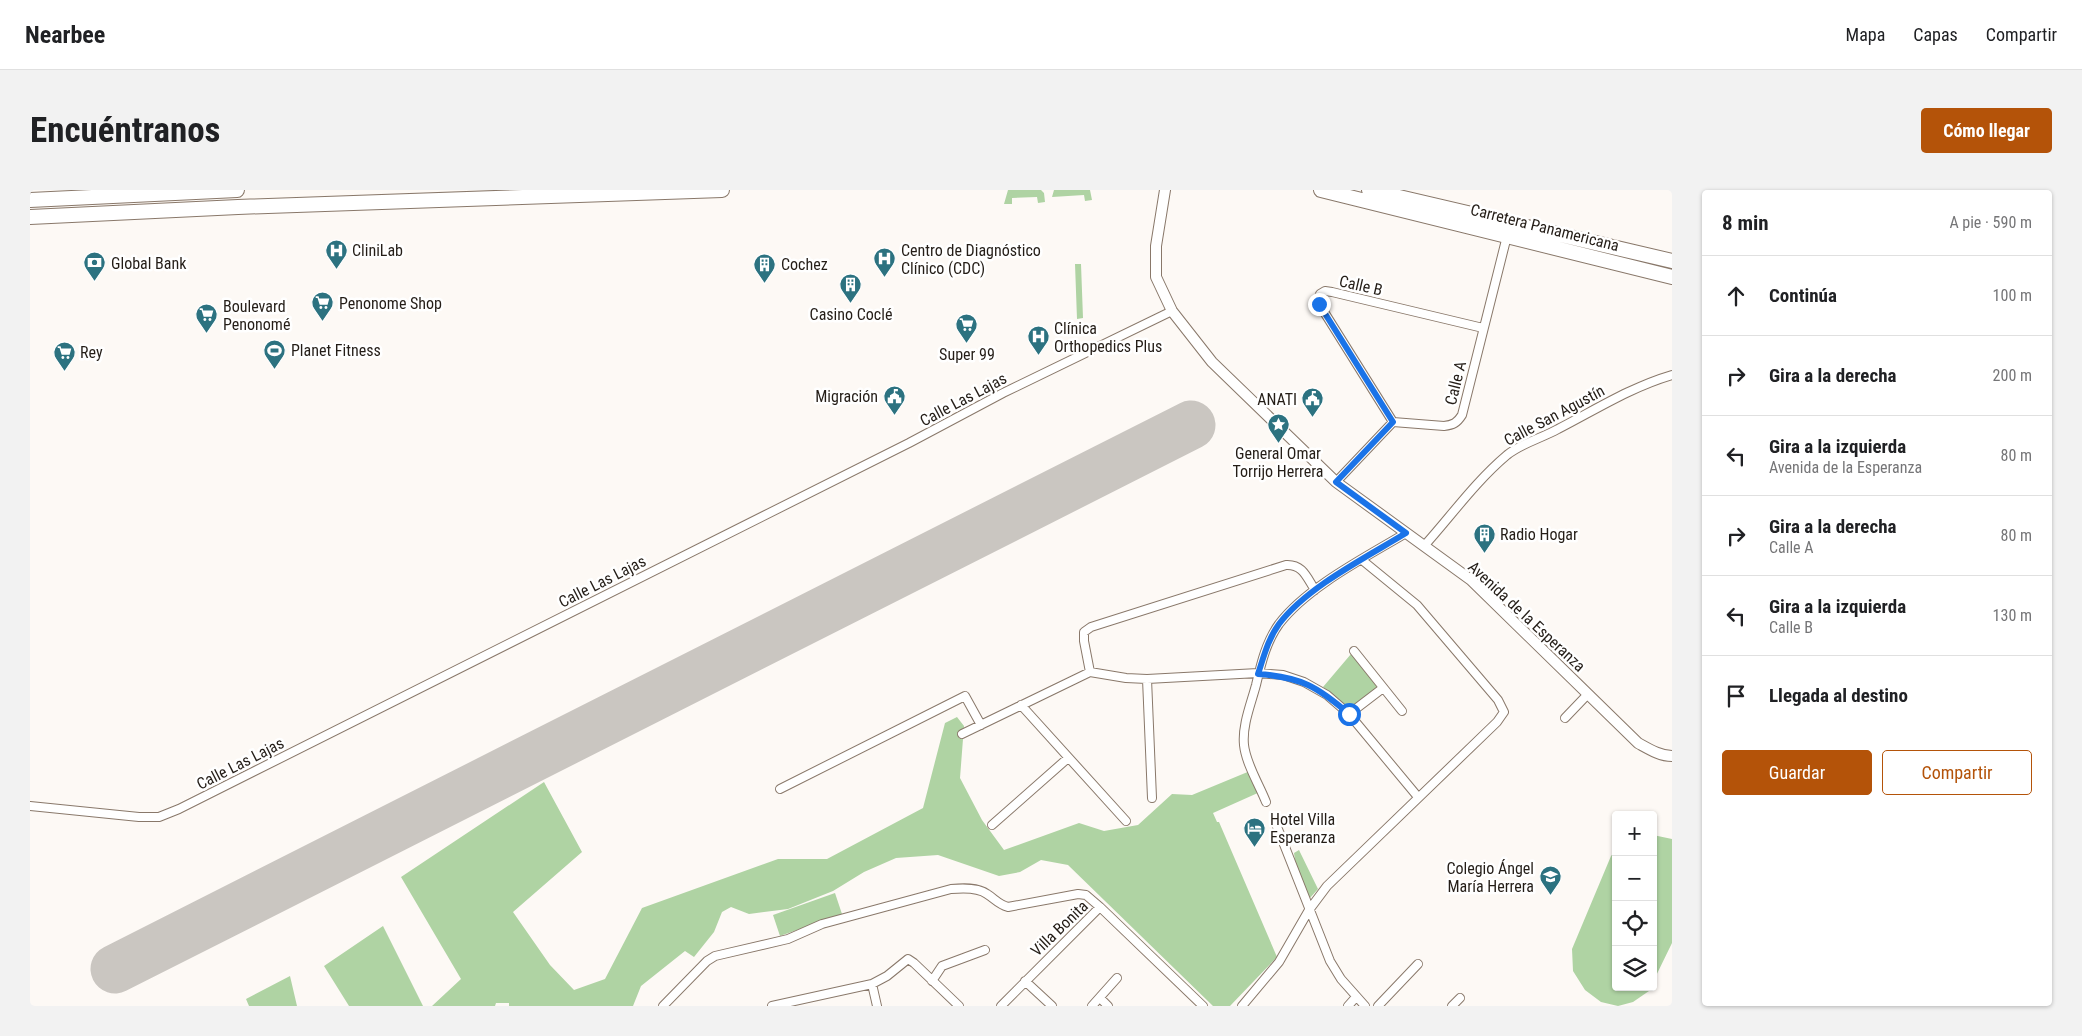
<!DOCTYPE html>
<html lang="es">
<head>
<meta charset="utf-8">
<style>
	:root { --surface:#fff; --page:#f2f2f2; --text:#202124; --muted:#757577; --line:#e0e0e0; --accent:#b45309 }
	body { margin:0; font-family:"Roboto Condensed",sans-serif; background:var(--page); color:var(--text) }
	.controls { position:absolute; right:15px; bottom:15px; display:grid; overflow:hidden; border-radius:5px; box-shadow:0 1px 4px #0004 }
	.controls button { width:45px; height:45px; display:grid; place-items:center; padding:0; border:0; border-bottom:1px solid var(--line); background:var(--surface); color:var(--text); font:25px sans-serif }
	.stop { position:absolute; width:15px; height:15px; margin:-11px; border:4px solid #1a73e8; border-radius:50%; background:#fff }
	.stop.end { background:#1a73e8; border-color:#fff; box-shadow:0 1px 5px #0008 }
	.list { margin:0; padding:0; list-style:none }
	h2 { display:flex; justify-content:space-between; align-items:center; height:65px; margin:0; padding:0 20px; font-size:21px }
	h2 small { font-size:16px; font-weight:400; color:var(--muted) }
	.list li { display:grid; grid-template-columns:32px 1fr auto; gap:15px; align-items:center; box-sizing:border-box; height:80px; padding:0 20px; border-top:1px solid var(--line) }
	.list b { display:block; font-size:19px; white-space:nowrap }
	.list p { margin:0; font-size:16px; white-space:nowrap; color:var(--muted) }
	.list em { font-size:16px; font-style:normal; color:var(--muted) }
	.actions { display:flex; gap:10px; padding:15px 20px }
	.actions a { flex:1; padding:11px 0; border:1px solid var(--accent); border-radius:5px; text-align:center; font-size:18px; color:var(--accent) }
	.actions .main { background:var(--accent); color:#fff }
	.icon { flex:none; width:28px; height:28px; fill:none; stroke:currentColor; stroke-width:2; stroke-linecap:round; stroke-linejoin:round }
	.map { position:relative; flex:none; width:1642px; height:816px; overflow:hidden; border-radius:5px }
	header { display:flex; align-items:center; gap:30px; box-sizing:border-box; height:70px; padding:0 25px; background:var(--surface); border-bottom:1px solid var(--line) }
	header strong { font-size:24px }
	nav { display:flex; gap:28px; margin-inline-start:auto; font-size:18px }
	.intro { display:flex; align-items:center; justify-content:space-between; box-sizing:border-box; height:120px; padding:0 30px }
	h1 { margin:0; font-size:35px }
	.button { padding:12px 22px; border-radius:5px; background:var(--accent); color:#fff; font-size:18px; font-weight:700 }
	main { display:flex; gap:30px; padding:0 30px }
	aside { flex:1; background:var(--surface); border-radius:5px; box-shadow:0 1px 4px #0004 }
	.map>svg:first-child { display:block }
	.green { fill:#afd3a3 }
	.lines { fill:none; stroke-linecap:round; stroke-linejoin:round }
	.runway { stroke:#cac6c1; stroke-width:49 }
	.street-casing { stroke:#89786a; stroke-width:10 }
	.secondary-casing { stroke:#89786a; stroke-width:12 }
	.highway-casing { stroke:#89786a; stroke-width:16 }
	.street { stroke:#fff; stroke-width:8 }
	.secondary { stroke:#fff; stroke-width:10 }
	.highway { stroke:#fff; stroke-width:14 }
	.route { stroke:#1a73e8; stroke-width:6 }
	.labels { text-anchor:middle; stroke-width:5; stroke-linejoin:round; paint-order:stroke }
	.street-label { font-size:16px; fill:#241d17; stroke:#fff }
	.poi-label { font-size:16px; fill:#241d17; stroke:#fff; text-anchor:start }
</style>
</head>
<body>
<header>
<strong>Nearbee</strong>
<nav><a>Mapa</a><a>Capas</a><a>Compartir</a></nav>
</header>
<div class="intro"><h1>Encuéntranos</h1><a class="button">Cómo llegar</a></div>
<main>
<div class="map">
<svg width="1642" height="816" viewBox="0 0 1642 816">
	<rect width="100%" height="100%" fill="#fdf9f5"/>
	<path class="green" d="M 978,0 L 1011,0 L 1014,3 L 1015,12 L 1008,13 L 1007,7 L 982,8 L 982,14 L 974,14 Z
		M 1024,0 L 1060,0 L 1062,10 L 1055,11 L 1054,5 L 1022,7 Z
		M 1045,74 L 1051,74 L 1053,128 L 1047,129 Z
		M 1321,464 L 1348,498 L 1320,521 L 1293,497 Z
		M 927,527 L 934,536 L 930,588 L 952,630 L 974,660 L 1049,633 L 1074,641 L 1108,635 L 1142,604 L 1162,605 L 1220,581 L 1230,602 L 1183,623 L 1187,632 L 1189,632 L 1247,767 L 1200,816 L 1183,816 L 1038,675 L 1011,670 L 990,682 L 969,686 L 908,665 L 866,668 L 834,682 L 803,701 L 758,719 L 719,724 L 701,717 L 692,722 L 684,742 L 664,767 L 655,761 L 611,796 L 603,816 L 479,816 L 479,813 L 466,813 L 465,816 L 402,816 L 431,789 L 371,687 L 514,592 L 552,662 L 483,722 L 520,775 L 544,800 L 575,789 L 612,718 L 748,669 L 797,669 L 893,618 L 915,533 Z
		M 1623,645 L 1642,649 L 1642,753 L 1623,792 Z
		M 1269,660 L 1288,699 L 1279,709 L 1266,677 L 1264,663 Z
		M 1586,660 L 1586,797 L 1621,797 L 1619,801 L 1603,812 L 1588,816 L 1571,812 L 1555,800 L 1543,781 L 1542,759 L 1581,666 Z
		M 805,703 L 812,724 L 750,746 L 743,725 Z
		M 353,736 L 393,816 L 319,816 L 294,776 Z
		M 260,786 L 267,816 L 219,816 L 216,809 Z"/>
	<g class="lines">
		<path class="runway" d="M 85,779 L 1161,235"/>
		<defs>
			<path id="street" d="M 1363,232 L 1291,117 L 1288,110 L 1290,104 L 1295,101 L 1302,102 L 1453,138
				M 1306,292 L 1363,232 L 1414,236 C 1423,235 1427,233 1432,225 L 1477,46
				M 1394,356 C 1421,326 1446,291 1477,265 C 1492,253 1512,248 1528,239 C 1565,220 1601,197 1642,185
				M 1324,461 L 1372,521
				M 1060,482 L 1054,451 L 1054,442 L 1061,437 L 1256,375 C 1273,374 1277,388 1285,400
				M 1117,489 L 1122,608
				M 991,515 L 1096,631
				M 1319,524 L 1353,498
				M 1535,528 L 1558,504
				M 932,544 L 1060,482 L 1096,488 L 1117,489 L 1228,483 L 1253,485 L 1274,492 L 1297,505 L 1319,524 L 1388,607
				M 750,599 L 935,506 L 951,535
				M 1236,612 C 1229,594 1216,574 1214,555 C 1212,535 1221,514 1226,495 C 1231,474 1236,452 1249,434 C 1277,397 1336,367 1376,343
				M 0,616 L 109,627 L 129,627 L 149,619 L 879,253 L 973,203 L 1142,121
				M 1244,629 L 1300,771 L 1311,789 L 1335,816
				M 962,635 L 1038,568
				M 902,791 L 912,776 L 955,760
				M 995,791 L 1022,816
				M 842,794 L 847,816
				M 1070,808 L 1078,816
				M 633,816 L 677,771 L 685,766 L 758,749 L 792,734 L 921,699 C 932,698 948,697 957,704 C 965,709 968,714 978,717 L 1048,704 L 1056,705 L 1070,717
				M 742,816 L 842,794 L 857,786 L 878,769 L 884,773 L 929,816
				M 971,816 L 1070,717 L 1173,816
				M 1062,816 L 1087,788
				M 1212,816 L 1249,772 L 1279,720 L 1297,696 L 1467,532 L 1474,522 L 1468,510 L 1387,415 L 1332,370
				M 1318,816 L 1326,807
				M 1348,816 L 1388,774
				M 1422,816 L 1430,808"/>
			<path id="secondary" d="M 1135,0 L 1126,56 L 1126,87 L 1142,121 L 1182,172 L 1306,292 L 1441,390 L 1608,553 C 1619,559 1630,566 1642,566"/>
			<path id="highway" d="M 1291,0 L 1642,87
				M 1339,0 L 1642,71
				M 0,10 L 207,0
				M 0,27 L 208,17 L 692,0"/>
		</defs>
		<use href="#street" class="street-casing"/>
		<use href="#secondary" class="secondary-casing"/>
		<use href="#highway" class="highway-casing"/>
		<use href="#street" class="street"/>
		<use href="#secondary" class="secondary"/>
		<use href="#highway" class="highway"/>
	</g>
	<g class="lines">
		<path class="route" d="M 1289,114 L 1363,232 L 1306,292 L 1376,343 C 1335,368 1277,397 1249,434 C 1238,449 1234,466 1228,484 C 1271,487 1288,497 1319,524"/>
	</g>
	<defs>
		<symbol id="hospital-pin" viewBox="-11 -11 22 30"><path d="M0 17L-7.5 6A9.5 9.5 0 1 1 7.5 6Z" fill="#2c7280" stroke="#fff"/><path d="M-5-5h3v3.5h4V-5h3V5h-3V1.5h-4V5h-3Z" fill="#fff"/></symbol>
		<symbol id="bank-pin" viewBox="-11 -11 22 30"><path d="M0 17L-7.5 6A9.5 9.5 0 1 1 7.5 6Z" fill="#2c7280" stroke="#fff"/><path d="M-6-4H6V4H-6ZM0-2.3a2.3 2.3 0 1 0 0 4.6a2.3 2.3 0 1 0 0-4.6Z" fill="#fff"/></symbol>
		<symbol id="building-pin" viewBox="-11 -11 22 30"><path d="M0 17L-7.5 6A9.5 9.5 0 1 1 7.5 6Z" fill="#2c7280" stroke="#fff"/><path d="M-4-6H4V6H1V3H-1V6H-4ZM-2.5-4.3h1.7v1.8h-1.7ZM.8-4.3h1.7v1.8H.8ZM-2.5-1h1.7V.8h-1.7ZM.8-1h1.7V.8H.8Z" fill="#fff"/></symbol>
		<symbol id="supermarket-pin" viewBox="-11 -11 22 30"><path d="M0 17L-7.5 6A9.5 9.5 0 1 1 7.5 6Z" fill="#2c7280" stroke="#fff"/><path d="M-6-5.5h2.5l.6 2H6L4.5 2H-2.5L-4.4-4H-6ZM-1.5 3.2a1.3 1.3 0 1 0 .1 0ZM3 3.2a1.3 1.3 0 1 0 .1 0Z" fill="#fff"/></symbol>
		<symbol id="stadium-pin" viewBox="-11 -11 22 30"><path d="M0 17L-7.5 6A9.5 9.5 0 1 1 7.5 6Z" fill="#2c7280" stroke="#fff"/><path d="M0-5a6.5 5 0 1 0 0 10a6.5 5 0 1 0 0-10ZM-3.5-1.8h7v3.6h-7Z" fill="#fff"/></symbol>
		<symbol id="civic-pin" viewBox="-11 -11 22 30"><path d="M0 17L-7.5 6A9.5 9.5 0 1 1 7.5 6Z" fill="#2c7280" stroke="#fff"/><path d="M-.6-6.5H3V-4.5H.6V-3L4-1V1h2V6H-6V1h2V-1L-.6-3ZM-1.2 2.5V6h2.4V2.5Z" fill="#fff"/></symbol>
		<symbol id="sight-pin" viewBox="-11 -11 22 30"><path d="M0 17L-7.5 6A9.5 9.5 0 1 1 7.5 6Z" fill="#2c7280" stroke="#fff"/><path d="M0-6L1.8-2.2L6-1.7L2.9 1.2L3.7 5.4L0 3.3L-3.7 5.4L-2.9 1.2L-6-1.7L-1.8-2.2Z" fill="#fff"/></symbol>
		<symbol id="hotel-pin" viewBox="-11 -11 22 30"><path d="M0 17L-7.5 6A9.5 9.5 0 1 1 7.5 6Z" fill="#2c7280" stroke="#fff"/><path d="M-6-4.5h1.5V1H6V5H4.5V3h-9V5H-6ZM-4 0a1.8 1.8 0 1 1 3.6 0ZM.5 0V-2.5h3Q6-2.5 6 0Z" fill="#fff"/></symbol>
		<symbol id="school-pin" viewBox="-11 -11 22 30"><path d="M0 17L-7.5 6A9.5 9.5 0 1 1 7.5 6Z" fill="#2c7280" stroke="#fff"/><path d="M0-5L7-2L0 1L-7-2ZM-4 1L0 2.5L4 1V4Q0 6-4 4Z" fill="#fff"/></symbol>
	</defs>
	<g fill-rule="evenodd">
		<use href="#hospital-pin" x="294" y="48" width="25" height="34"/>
		<use href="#hospital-pin" x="842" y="56" width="25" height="34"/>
		<use href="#bank-pin" x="52" y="60" width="25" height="34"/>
		<use href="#building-pin" x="722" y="62" width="25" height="34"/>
		<use href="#building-pin" x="808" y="82" width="25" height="34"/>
		<use href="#supermarket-pin" x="280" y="100" width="25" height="34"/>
		<use href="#supermarket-pin" x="164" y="112" width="25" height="34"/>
		<use href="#supermarket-pin" x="924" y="122" width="25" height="34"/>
		<use href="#hospital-pin" x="996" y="134" width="25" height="34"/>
		<use href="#stadium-pin" x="232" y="148" width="25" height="34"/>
		<use href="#supermarket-pin" x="22" y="150" width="25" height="34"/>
		<use href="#civic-pin" x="852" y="194" width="25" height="34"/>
		<use href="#civic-pin" x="1270" y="196" width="25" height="34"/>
		<use href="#sight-pin" x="1236" y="222" width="25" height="34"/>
		<use href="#building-pin" x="1442" y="332" width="25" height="34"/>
		<use href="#hotel-pin" x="1212" y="626" width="25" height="34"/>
		<use href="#school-pin" x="1508" y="674" width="25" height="34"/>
	</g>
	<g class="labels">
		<g class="street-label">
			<text transform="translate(1515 37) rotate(14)" y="6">Carretera Panamericana</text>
			<text transform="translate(1331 95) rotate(13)" y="6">Calle B</text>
			<text transform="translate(1425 193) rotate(-76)" y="6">Calle A</text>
			<text transform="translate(933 209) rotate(-28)" y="6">Calle Las Lajas</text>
			<text transform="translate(1524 225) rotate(-28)" y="6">Calle San Agustín</text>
			<text transform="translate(572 391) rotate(-27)" y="6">Calle Las Lajas</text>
			<text transform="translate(1497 426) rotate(43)" y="6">Avenida de la Esperanza</text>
			<text transform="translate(210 573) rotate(-27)" y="6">Calle Las Lajas</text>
			<text transform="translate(1029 738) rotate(-44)" y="6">Villa Bonita</text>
		</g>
		<g class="poi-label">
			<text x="322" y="66">CliniLab</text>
			<text x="871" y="66">Centro de Diagnóstico<tspan x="871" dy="18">Clínico (CDC)</tspan></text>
			<text x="81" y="79">Global Bank</text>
			<text x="751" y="80">Cochez</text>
			<text x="309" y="119">Penonome Shop</text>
			<text x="193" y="122">Boulevard<tspan x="193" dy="18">Penonomé</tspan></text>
			<text x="821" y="130" text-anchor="middle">Casino Coclé</text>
			<text x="1024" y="144">Clínica<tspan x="1024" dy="18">Orthopedics Plus</tspan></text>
			<text x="261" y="166">Planet Fitness</text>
			<text x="50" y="168">Rey</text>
			<text x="937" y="170" text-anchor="middle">Super 99</text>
			<text x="848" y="212" text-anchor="end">Migración</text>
			<text x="1267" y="215" text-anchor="end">ANATI</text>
			<text x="1248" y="269" text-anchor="middle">General Omar<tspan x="1248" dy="18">Torrijo Herrera</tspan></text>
			<text x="1470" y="350">Radio Hogar</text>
			<text x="1240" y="635">Hotel Villa<tspan x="1240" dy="18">Esperanza</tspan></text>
			<text x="1504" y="684" text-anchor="end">Colegio Ángel<tspan x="1504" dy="18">María Herrera</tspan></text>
		</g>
	</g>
</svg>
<div class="controls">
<button>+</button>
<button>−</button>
<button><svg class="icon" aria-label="locate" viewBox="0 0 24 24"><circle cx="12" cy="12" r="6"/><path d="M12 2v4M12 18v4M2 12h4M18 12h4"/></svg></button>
<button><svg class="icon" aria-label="layers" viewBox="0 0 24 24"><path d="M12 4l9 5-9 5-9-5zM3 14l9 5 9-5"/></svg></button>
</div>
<div class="stop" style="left:1319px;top:524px"></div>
<div class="stop end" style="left:1289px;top:114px"></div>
</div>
<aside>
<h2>8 min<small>A pie · 590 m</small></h2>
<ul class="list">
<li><svg class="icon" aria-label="ahead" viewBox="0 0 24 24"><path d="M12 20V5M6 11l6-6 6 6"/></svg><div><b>Continúa</b></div><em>100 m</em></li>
<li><svg class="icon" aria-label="right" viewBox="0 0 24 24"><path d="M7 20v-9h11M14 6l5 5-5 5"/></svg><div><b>Gira a la derecha</b></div><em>200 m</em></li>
<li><svg class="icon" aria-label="left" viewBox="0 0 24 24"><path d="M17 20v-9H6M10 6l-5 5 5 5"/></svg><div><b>Gira a la izquierda</b><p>Avenida de la Esperanza</p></div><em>80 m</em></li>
<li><svg class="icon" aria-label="right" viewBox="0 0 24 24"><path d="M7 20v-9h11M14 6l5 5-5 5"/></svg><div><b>Gira a la derecha</b><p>Calle A</p></div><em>80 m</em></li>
<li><svg class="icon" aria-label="left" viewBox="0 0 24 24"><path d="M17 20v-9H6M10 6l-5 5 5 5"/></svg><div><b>Gira a la izquierda</b><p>Calle B</p></div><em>130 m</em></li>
<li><svg class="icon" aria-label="arrive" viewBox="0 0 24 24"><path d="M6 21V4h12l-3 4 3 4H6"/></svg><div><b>Llegada al destino</b></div></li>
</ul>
<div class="actions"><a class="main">Guardar</a><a>Compartir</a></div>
</aside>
</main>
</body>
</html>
